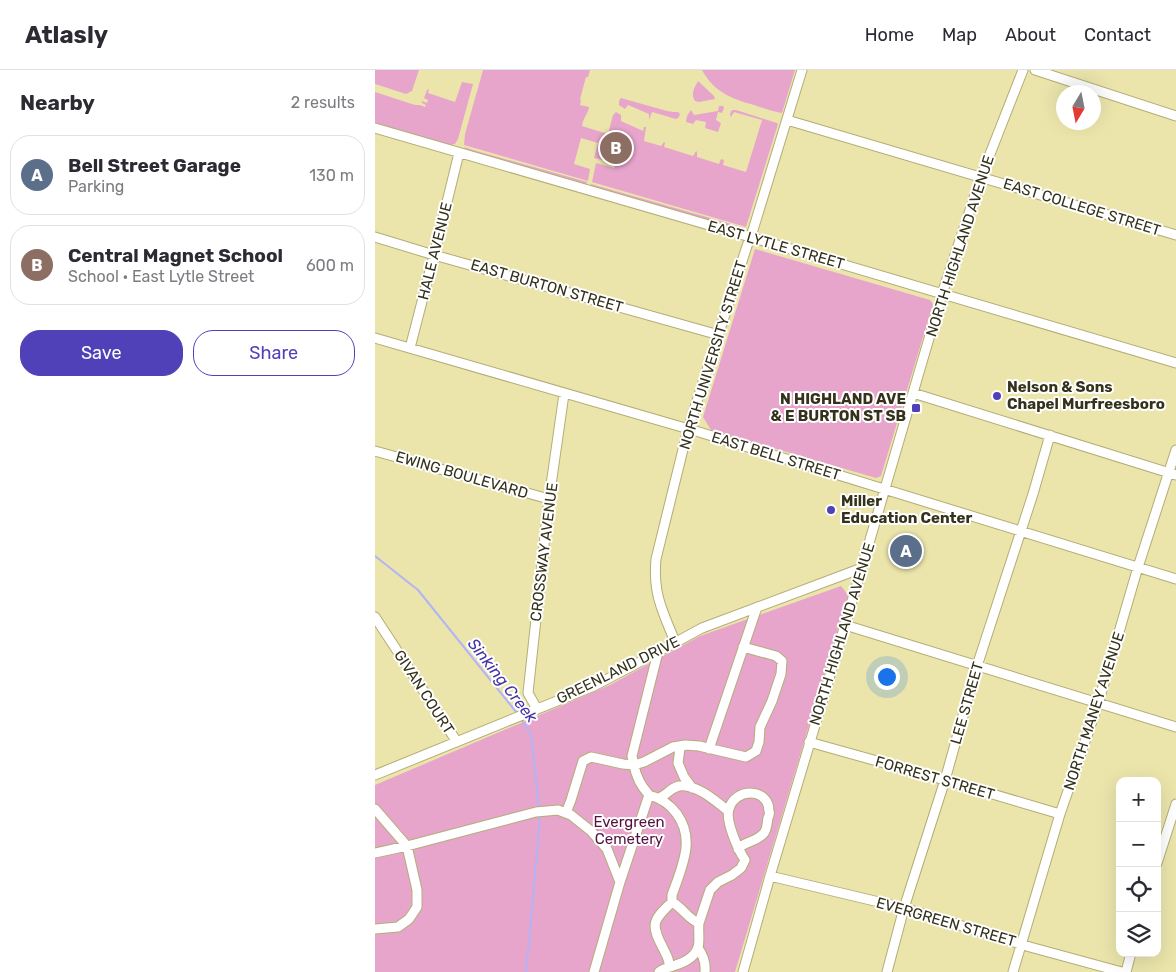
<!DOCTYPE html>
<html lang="en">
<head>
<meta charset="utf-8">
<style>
	:root { --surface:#fff; --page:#f7f7f7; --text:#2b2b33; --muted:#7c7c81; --line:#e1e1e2; --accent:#5141b9 }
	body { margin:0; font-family:Rubik,sans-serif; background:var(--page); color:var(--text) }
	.controls { position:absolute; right:15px; bottom:15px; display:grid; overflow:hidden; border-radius:10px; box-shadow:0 5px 20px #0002 }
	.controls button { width:45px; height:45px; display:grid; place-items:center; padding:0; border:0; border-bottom:1px solid var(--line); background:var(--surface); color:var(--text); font:25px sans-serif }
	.compass { position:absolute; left:681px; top:15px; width:45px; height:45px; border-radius:50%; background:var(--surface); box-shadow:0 5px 20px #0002; rotate:190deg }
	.you { position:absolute; left:511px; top:606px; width:18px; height:18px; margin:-12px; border:4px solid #fff; border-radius:50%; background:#1a73e8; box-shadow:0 0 0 8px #1a73e833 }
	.badge { display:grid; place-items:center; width:32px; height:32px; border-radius:50%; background:var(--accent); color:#fff; font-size:16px; font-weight:700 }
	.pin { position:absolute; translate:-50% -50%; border:2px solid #fff; box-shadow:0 1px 5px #0006 }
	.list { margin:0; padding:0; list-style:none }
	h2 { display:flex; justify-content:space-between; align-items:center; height:65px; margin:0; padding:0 20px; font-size:21px }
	h2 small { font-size:16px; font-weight:400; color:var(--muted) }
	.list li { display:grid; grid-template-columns:32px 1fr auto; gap:15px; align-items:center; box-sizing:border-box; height:80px; margin:0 10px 10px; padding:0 10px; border:1px solid var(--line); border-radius:20px }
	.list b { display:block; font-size:19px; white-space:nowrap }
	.list p { margin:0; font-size:16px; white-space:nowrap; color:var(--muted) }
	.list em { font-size:16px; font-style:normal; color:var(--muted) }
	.actions { display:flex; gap:10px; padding:15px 20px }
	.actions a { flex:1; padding:11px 0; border:1px solid var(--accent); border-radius:20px; text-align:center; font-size:18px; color:var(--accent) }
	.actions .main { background:var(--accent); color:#fff }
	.icon { flex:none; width:28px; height:28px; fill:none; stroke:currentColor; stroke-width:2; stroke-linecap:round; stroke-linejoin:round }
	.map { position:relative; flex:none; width:801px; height:902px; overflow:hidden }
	header { display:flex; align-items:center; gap:30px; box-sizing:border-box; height:70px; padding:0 25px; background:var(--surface); border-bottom:1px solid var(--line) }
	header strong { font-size:24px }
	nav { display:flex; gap:28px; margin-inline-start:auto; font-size:18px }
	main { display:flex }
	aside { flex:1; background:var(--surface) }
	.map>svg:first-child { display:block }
	.green { fill:#e7a5cc }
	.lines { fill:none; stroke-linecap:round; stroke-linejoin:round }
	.stream { stroke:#b2b4f5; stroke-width:2 }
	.minor-casing { stroke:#b3ad76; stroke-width:11 }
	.minor { stroke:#fff; stroke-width:9 }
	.poi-dot { fill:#5141b9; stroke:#fff; stroke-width:2 }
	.labels { text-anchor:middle; stroke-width:4; stroke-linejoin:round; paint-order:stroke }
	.street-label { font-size:15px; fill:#34321b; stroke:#fff }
	.poi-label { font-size:15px; font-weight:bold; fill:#34321b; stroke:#fff; text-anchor:start }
	.park-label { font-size:15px; fill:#53123f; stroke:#fff }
	.water-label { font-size:16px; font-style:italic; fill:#4531aa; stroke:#fff }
</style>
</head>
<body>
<header>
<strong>Atlasly</strong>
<nav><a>Home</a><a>Map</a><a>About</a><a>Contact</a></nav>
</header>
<main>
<aside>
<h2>Nearby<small>2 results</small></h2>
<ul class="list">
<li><span class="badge" style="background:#5c6f8a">A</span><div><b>Bell Street Garage</b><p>Parking</p></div><em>130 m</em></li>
<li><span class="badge" style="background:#8d6e63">B</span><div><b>Central Magnet School</b><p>School · East Lytle Street</p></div><em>600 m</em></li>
</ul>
<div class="actions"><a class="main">Save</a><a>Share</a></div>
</aside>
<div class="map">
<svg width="801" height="902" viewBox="0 0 801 902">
	<rect width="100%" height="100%" fill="#ebe5ac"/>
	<path class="green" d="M 0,0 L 44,0 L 37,21 L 31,24 L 0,14 Z
		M 108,0 L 215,0 L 213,7 L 211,7 L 205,29 L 206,30 L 205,35 L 214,37 C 214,42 208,48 207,56 L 233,64 L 238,45 L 241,42 L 246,45 L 246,51 L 268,61 L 269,57 L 271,57 L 269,71 L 286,76 L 289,72 L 290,73 L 289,77 L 318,86 L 321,81 L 322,82 L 322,87 L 344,94 L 346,89 L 349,90 L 348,95 L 371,102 L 387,50 L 359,42 L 356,47 L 355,45 L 356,41 L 358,40 L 361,40 L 402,53 L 403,54 L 371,157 L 217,112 L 221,93 L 239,98 L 240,95 L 244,96 L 246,88 L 242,87 L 243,84 L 230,80 L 227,90 L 219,88 L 223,73 L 206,68 L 199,94 L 215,99 L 213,111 L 89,75 L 90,64 Z
		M 327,0 L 420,0 L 407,43 C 397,41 388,38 379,35 C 357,29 339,22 327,0 Z
		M 323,11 L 339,26 L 340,29 L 324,32 L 320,31 C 315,24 320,17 323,11 Z
		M 87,12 L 98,14 L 83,69 L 80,74 L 75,75 L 0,54 L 0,22 L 40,35 L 45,35 L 50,37 L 51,35 L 47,33 L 47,31 L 52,33 L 53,30 L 49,28 L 52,20 L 54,19 L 53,23 L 80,32 Z
		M 246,28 L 292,41 L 299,42 L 303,42 L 305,44 L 304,47 L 301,49 L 277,42 L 274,50 L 274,44 L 253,35 L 250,39 L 244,35 L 244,31 Z
		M 344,36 L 348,36 L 349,38 L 347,43 L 343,42 L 341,50 L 346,53 L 343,62 L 330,58 L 331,52 L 321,50 L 318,54 L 311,52 L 312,46 L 316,40 L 319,45 L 343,41 Z
		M 89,77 L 98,80 L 212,112 L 211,115 L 92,80 Z
		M 216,114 L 370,158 L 369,161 L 215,116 Z
		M 380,179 L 555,230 L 558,234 L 506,406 L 501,408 L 336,360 L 328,347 Z
		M 466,516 L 473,525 L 360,902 L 0,902 L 0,715 L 235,615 L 325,566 Z"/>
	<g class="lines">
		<path class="stream" d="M 0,486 L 43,520 L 142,643
			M 146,649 L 156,664 L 164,738
			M 151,902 L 156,850 L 165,746"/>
		<defs>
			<path id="minor" d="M 660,0 L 801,46
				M 412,50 L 801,165
				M 0,58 L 375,167 L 801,293
				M 0,167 L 59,185 L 344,265
				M 0,268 L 324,362 L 801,509
				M 35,278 L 59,185 L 84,83
				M 538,323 L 801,405
				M 0,381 L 174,429
				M 0,547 L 82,672
				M 470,555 L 801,657
				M 300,572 C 294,556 285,539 282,521 C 280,510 280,500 281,489 L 313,359 L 372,176 L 378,160 L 427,0
				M 283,582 L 257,686 L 259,695 L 269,692 L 298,677 L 310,675
				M 162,639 L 153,623 L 174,429 L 189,324
				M 434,672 L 570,710 L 685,744
				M 334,679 L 382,537
				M 0,705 L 219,616 L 259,595 L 327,558 L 487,498
				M 317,718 L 309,707 L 303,693 L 305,678 L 310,675 L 324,676 L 371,687 L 381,681 L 384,672 L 385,657 L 397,631 L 406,604 L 407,591 L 401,586 L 368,577
				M 284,728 C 292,725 295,718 304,716 C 320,713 341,731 353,741
				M 0,739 L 32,776 L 42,820 L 42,837 L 34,849 L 23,857 L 0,859
				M 191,743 L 196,730 L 208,691 L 216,687 L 248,694 L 259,695 C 261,707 266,716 274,725
				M 0,783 L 32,776 L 161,742 L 183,740 L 196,745 L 216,761 L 232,779 L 245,812 L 219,902
				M 782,793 L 801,734
				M 395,806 L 529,838 L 655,877 L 747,902
				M 245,812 L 274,725 C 297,731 313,752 311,777 C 310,792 302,811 297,825 L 297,832
				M 324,853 L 335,820 L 343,812 L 357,805 L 366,798 L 370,790 C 363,780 350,750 354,739 C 360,717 394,718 394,741 C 395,743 394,746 393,748 C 392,753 392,760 389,763 C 382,772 370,771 363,779
				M 323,878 C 328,885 331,893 330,902
				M 284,902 C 288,898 293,898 298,896 C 308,893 320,888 323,877 C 325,871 323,861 324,853 C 314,850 308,838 297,832 C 278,850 275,854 288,878 C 291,885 295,889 294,897
				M 368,902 L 395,806 L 470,555 L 567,224 L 606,107 L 648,0
				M 512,902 L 529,838 L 570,710 L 602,596 L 658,424 L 675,365
				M 638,902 L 685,744 L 723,634 L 763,497 L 801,380
				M 751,902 L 756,883"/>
		</defs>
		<use href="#minor" class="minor-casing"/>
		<use href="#minor" class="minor"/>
	</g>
	<g class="poi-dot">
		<circle cx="622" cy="326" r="5"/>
		<rect x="536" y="333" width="10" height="10" rx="2.5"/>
		<circle cx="456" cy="440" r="5"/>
	</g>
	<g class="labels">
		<g class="street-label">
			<text transform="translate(707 137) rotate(17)" y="5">EAST COLLEGE STREET</text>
			<text transform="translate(401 175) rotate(16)" y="5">EAST LYTLE STREET</text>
			<text transform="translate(585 176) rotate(-72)" y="5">NORTH HIGHLAND AVENUE</text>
			<text transform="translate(60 181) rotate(-76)" y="5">HALE AVENUE</text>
			<text transform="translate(172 216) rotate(16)" y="5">EAST BURTON STREET</text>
			<text transform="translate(338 285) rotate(-73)" y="5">NORTH UNIVERSITY STREET</text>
			<text transform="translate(401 386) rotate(17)" y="5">EAST BELL STREET</text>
			<text transform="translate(87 405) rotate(16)" y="5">EWING BOULEVARD</text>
			<text transform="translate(169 482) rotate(-83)" y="5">CROSSWAY AVENUE</text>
			<text transform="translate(467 564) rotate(-73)" y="5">NORTH HIGHLAND AVENUE</text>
			<text transform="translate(243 600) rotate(-26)" y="5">GREENLAND DRIVE</text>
			<text transform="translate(49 622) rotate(57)" y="5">GIVAN COURT</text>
			<text transform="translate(592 633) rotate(-74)" y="5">LEE STREET</text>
			<text transform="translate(719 641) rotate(-72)" y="5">NORTH MANEY AVENUE</text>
			<text transform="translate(560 708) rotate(16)" y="5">FORREST STREET</text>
			<text transform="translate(571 852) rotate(16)" y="5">EVERGREEN STREET</text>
		</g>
		<g class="poi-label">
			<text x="632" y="322">Nelson &amp; Sons<tspan x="632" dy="17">Chapel Murfreesboro</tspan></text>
			<text x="531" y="334" text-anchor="end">N HIGHLAND AVE<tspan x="531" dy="17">&amp; E BURTON ST SB</tspan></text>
			<text x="466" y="436">Miller<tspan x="466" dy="17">Education Center</tspan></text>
		</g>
		<g class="park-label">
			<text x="254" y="757">Evergreen<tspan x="254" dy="17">Cemetery</tspan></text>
		</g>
		<g class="water-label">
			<text transform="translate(128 610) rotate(52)" y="6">Sinking Creek</text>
		</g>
	</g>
</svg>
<div class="controls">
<button>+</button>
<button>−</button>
<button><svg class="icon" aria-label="locate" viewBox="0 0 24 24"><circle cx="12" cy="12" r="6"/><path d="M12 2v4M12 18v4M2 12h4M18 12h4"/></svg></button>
<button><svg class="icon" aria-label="layers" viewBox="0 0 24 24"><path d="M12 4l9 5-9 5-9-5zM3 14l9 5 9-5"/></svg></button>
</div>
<svg class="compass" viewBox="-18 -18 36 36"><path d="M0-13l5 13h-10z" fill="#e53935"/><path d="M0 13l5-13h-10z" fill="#7c7c81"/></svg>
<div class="you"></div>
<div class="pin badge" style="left:531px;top:481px;background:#5c6f8a">A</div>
<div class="pin badge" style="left:241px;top:78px;background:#8d6e63">B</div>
</div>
</main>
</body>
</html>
